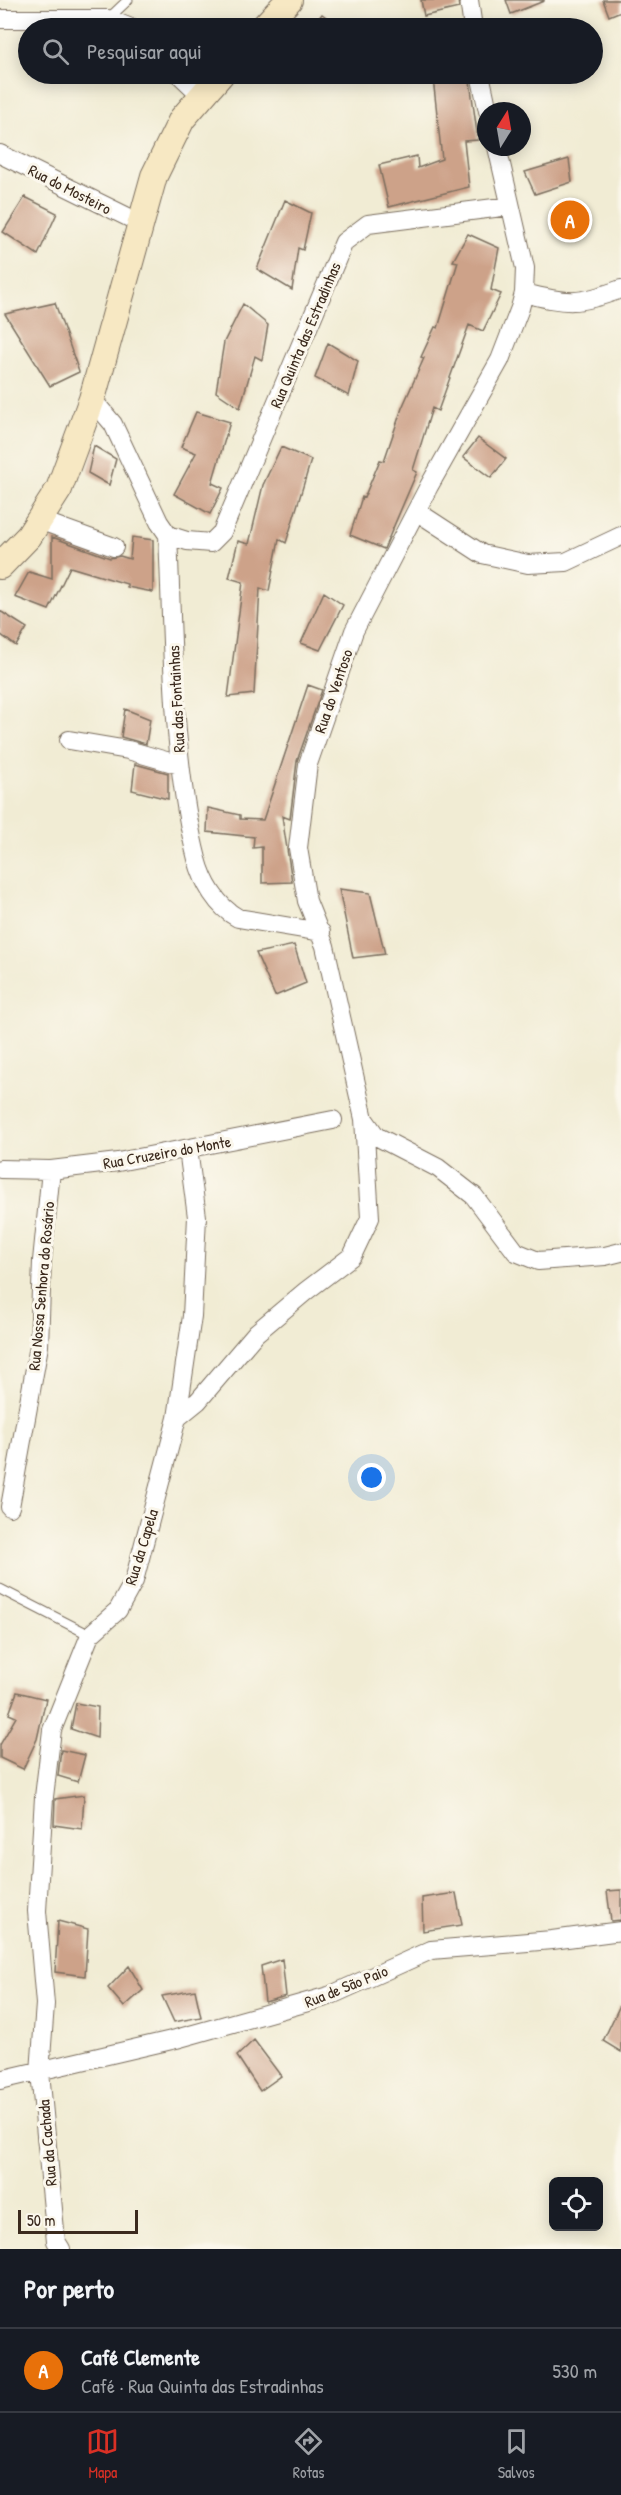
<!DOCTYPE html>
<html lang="pt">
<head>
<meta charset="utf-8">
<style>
	:root { --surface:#171b24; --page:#20242c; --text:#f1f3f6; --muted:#9ea1a6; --line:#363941; --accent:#d93025 }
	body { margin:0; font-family:"Patrick Hand",sans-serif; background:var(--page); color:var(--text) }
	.controls { position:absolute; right:18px; bottom:18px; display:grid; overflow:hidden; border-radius:9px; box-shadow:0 3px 15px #0003 }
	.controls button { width:54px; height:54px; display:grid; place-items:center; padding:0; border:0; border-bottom:2px solid var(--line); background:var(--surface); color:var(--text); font:30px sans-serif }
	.compass { position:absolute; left:477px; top:102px; width:54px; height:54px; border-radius:50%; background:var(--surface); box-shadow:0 3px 15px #0003; rotate:11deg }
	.scale { position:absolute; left:18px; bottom:15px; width:120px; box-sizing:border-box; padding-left:6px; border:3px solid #3b2a1e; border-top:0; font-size:16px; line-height:21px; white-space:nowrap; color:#3b2a1e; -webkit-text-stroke:4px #fbf7ec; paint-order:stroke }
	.you { position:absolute; left:372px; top:1478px; width:21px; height:21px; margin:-15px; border:4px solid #fff; border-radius:50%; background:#1a73e8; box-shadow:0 0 0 9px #1a73e833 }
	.badge { display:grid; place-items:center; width:39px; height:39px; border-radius:50%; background:var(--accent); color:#fff; font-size:20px; font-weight:700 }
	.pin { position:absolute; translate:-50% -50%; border:3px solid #fff; box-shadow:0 2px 6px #0006 }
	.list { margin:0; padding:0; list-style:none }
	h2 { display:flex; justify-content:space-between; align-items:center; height:78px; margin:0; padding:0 24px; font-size:26px }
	h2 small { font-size:20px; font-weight:400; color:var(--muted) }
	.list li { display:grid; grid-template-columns:39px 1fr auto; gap:18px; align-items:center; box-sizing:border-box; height:84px; padding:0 24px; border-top:2px solid var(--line) }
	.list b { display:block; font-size:22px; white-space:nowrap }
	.list p { margin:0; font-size:20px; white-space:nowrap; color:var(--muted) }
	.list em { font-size:20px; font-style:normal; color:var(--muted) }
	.icon { flex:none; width:33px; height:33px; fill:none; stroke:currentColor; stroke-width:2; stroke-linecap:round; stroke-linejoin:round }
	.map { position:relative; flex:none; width:621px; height:2249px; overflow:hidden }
	.search { position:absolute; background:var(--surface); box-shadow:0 3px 15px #0003; left:18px; right:18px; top:18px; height:66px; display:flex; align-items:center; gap:15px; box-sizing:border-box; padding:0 21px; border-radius:33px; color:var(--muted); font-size:22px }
	.sheet { height:162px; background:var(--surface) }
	nav { display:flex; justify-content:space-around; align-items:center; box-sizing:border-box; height:84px; border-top:2px solid var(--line); background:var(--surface); font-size:16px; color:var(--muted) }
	nav a { display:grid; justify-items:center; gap:3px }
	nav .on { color:var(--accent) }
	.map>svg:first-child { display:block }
	.building { fill:#cda289 }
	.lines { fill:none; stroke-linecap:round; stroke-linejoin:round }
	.service-casing { stroke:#7b6e5e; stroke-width:11 }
	.minor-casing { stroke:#7b6e5e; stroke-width:20 }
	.secondary-casing { stroke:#7b6e5e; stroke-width:28 }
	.service { stroke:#fff; stroke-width:9 }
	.minor { stroke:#fff; stroke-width:18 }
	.secondary { stroke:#f7e8c3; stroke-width:26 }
	.labels { text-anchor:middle; stroke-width:6; stroke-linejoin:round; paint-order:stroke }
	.street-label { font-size:16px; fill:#3b2a1e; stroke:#fbf7ec }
</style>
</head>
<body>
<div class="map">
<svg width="621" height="2249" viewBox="0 0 621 2249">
	<rect width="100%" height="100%" fill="#fbf7ec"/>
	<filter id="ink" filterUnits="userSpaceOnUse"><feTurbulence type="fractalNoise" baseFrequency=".0167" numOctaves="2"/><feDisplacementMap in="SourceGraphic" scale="12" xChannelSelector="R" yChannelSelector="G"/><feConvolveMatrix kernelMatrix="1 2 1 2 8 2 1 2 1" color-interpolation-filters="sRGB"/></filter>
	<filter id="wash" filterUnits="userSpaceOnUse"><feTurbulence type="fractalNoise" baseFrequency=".008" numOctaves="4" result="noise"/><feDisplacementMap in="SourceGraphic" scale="24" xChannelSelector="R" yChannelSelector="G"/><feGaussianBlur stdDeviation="1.35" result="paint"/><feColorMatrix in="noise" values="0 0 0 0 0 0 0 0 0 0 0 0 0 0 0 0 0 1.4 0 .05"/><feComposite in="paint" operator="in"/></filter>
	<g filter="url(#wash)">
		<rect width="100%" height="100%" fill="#f1ecd4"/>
		<g id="blocks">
			<path class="building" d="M 421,0 L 458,0 L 459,8 L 424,16 Z
				M 506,0 L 544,0 L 544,1 L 511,14 Z
				M 603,0 L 621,0 L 621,11 L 609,16 Z
				M 322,14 L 341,28 L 311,28 Z
				M 469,74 L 478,140 L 464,141 L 469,187 L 389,207 L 379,165 L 417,156 L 418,168 L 442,159 L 433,78 Z
				M 569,159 L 572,182 L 535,194 L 525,172 Z
				M 25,197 L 57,213 L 38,255 L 3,232 Z
				M 285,200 L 311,213 L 303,250 L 298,248 L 292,290 L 257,269 Z
				M 468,234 L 499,248 L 491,290 L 501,294 L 483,331 L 469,325 L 438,411 L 432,408 L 413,470 L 417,472 L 384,549 L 350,535 L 362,497 L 364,498 L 380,460 L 384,461 L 402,408 L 424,358 L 421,357 L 435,327 L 438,328 L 458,262 L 453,261 Z
				M 55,303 L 79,372 L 50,386 L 5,314 Z
				M 243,304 L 268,325 L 262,360 L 255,356 L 240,408 L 216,392 L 224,342 Z
				M 328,343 L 358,361 L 349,396 L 315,378 Z
				M 196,412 L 230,422 L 212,483 L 223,488 L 210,514 L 174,494 L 196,453 L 181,447 Z
				M 478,438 L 506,459 L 491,478 L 463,457 Z
				M 94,446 L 116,459 L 109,485 L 88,473 Z
				M 281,447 L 311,460 L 286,543 L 279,539 L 269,591 L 260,588 L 254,694 L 228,697 L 243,582 L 229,578 L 238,541 L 249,544 L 263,485 Z
				M 52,537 L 110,558 L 120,556 L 130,559 L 132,537 L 153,540 L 153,592 L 127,587 L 127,584 L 70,567 L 49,610 L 15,597 L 29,572 L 52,579 Z
				M 324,592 L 343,605 L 320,650 L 301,643 Z
				M 0,611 L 27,628 L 16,646 L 0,634 Z
				M 308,685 L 322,690 L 297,761 L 290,819 L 282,816 L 292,882 L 262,883 L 262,847 L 253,848 L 254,837 L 207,832 L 208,808 L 240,815 L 240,819 L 263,820 Z
				M 125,709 L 150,719 L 146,744 L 121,737 Z
				M 135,764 L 168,773 L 168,799 L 132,790 Z
				M 339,889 L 370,893 L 385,954 L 353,958 Z
				M 294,945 L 306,983 L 275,996 L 256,953 Z
				M 17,1692 L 46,1699 L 37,1739 L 23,1769 L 0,1758 L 0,1745 L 16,1717 L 9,1714 Z
				M 76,1703 L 98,1707 L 97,1738 L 71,1729 Z
				M 61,1750 L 85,1755 L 78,1782 L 58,1776 Z
				M 84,1795 L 82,1829 L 54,1825 L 55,1799 Z
				M 621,1890 L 621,1920 L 611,1921 L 607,1891 Z
				M 456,1893 L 462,1925 L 423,1931 L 422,1898 Z
				M 58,1921 L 88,1929 L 85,1976 L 55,1972 Z
				M 282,1959 L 286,1996 L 265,2002 L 261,1966 Z
				M 129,1966 L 143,1990 L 124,2007 L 108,1988 Z
				M 195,1990 L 201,2017 L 174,2022 L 162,1996 Z
				M 621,2003 L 621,2052 L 603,2041 Z
				M 254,2040 L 281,2076 L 260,2091 L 237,2056 Z"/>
		</g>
	</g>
	<g filter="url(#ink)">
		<use href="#blocks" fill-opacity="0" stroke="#7b6e5e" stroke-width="1.5"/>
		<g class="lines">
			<defs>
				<path id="service" d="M 108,19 L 128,0
					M 0,1589 L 90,1635"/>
				<path id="minor" d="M 469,0 L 473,28
					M 0,19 L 108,19 L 131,28
					M 179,74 L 201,95
					M 480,74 L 488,111
					M 0,154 L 140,223
					M 524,293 C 568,304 578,305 621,289
					M 92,399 L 113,424 L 159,522 L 168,535 C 173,640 171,758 197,859 C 203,882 217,907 238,918 L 321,932
					M 416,511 L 482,554 L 528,564 L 566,562 L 621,536
					M 39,520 L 114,547
					M 168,535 L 187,541 L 211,543 L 222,532 L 344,242 L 368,224 L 510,206
					M 69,740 L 128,750 L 180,765
					M 364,1119 L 376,1136 L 438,1168 L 474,1196 L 516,1252 L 538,1261 L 605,1256 L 621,1252
					M 0,1169 L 51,1170 L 118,1162 L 333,1120
					M 177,1418 L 192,1316 L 197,1217 L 188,1149
					M 10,1507 L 39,1346 L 42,1261 L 51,1170
					M 0,2080 L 176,2039 L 329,1996 L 431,1950 L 552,1940 L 621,1931
					M 61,2249 L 56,2241 L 40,2072 L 45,2004 L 37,1911 L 44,1797 L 52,1730 L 90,1635 L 118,1610 L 134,1581 L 177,1418 L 198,1401 L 256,1333 L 306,1291 L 352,1256 L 370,1218 L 364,1119 L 325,946 L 307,901 L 298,848 L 308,764 L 354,631 L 429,486 L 500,360 L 520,308 L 524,293 L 525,268 L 497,147"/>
				<path id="secondary" d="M 263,28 L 289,0
					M 0,566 L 29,536 L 59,489 L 92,399 L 154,176 L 182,119 L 221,74"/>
			</defs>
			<use href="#service" class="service-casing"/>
			<use href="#minor" class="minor-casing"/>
			<use href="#secondary" class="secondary-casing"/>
			<use href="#service" class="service"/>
			<use href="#minor" class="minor"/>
			<use href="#secondary" class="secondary"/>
		</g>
	</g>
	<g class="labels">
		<g class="street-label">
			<text transform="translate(70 189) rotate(27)" y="6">Rua do Mosteiro</text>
			<text transform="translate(305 335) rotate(-67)" y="6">Rua Quinta das Estradinhas</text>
			<text transform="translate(333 691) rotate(-71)" y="6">Rua do Ventoso</text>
			<text transform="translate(176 699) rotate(-93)" y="6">Rua das Fontainhas</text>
			<text transform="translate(167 1152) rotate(-10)" y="6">Rua Cruzeiro do Monte</text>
			<text transform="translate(41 1286) rotate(-85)" y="6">Rua Nossa Senhora do Rosário</text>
			<text transform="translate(141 1547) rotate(-73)" y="6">Rua da Capela</text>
			<text transform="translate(346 1986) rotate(-22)" y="6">Rua de São Paio</text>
			<text transform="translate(47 2143) rotate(-95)" y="6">Rua da Cachada</text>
		</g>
	</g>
</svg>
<div class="controls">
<button><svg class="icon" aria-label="locate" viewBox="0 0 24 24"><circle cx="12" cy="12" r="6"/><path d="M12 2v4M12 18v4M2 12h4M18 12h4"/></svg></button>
</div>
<svg class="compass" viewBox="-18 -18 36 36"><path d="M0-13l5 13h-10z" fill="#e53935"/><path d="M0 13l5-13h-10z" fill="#9ea1a6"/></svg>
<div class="scale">50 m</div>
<div class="you"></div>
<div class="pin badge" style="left:570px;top:220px;background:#e8710a">A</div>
<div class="search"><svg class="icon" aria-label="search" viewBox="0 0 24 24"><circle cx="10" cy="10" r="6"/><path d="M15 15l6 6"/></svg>Pesquisar aqui</div>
</div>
<section class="sheet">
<h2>Por perto<small></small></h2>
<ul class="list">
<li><span class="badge" style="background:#e8710a">A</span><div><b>Café Clemente</b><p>Café · Rua Quinta das Estradinhas</p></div><em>530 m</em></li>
</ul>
</section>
<nav>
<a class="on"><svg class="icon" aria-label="map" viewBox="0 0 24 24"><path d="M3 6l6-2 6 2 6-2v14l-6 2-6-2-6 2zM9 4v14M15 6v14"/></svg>Mapa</a>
<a><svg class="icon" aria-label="directions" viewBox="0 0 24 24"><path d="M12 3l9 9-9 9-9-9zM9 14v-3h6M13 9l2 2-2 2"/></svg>Rotas</a>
<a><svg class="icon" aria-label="saved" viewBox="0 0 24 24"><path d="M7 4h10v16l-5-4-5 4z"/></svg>Salvos</a>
</nav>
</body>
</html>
